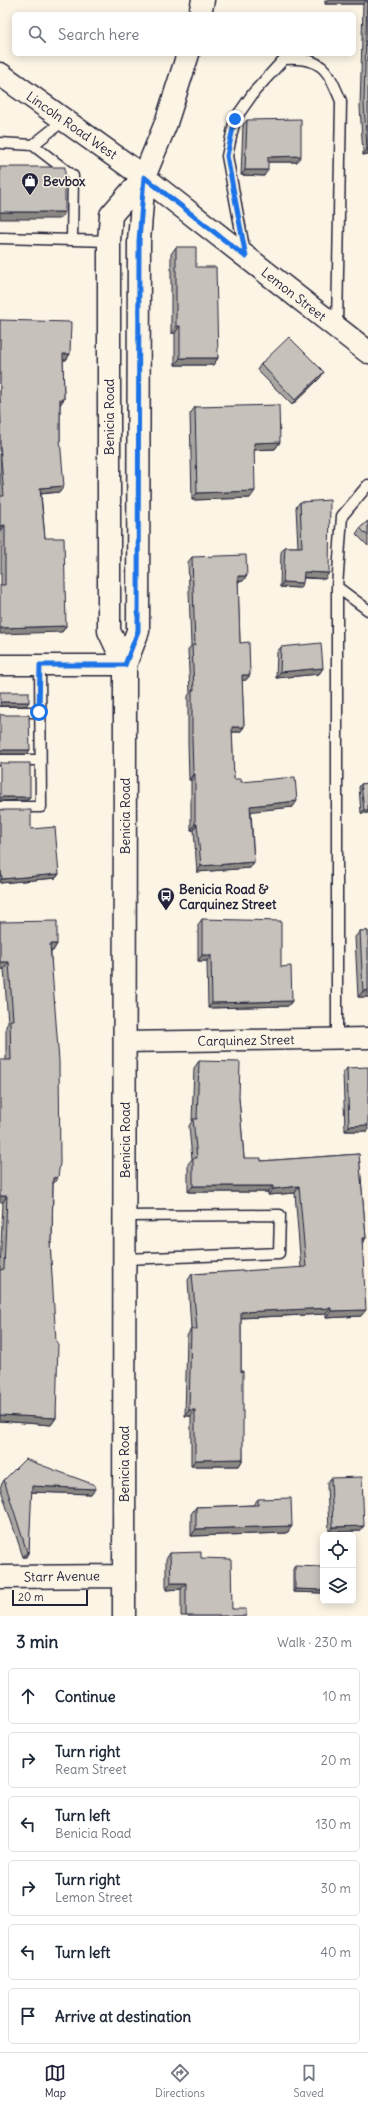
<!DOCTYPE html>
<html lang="en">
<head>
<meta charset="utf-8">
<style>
	:root { --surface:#fff; --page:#f6f6f7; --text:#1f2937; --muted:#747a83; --line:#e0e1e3; --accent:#22223b }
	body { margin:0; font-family:Delius,sans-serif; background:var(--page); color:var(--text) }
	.controls { position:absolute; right:12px; bottom:12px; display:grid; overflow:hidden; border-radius:6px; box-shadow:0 2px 10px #0003 }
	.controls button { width:36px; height:36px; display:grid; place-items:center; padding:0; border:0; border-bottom:1px solid var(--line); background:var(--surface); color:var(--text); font:20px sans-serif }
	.scale { position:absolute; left:12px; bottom:10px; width:76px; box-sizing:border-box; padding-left:4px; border:2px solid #22223b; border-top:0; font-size:11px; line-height:14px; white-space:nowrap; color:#22223b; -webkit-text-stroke:3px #fcf5e5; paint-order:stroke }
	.stop { position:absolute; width:12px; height:12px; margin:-9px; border:3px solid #1a73e8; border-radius:50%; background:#fff }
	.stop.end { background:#1a73e8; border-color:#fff; box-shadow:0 1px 4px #0008 }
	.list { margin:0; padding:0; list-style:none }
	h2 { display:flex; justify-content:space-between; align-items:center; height:52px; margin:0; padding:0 16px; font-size:17px }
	h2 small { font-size:13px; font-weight:400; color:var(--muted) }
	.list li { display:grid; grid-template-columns:26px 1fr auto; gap:12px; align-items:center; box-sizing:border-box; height:56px; margin:0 8px 8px; padding:0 8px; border:1px solid var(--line); border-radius:6px }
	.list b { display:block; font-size:15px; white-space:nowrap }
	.list p { margin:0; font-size:13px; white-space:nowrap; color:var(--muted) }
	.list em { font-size:13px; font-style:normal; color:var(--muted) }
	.icon { flex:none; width:22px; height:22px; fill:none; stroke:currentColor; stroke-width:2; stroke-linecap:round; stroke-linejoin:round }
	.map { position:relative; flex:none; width:368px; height:1616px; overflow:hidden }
	.search { position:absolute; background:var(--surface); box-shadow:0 2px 10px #0003; left:12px; right:12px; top:12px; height:44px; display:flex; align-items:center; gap:10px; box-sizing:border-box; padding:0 14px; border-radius:6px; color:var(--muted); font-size:15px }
	.sheet { height:436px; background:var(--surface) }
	nav { display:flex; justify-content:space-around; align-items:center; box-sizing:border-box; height:56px; border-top:1px solid var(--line); background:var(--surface); font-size:11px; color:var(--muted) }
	nav a { display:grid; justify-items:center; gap:2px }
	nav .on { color:var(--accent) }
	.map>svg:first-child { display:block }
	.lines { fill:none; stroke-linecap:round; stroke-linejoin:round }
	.lane-casing { stroke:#22223b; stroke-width:13 }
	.street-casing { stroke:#22223b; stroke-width:23 }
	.secondary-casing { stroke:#22223b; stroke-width:25 }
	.lane { stroke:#fcf5e5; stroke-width:10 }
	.street { stroke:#fcf5e5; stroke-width:20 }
	.secondary { stroke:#fcf5e5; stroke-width:22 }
	.wall { fill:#aaa6a1; stroke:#22223b }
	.shaded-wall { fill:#8b8783; stroke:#22223b }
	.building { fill:#c6c1bb; stroke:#22223b }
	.route { stroke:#1a73e8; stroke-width:5 }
	.labels { text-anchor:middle; stroke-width:3; stroke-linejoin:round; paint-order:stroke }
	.street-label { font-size:13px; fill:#22223b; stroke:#fcf5e5 }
	.poi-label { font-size:13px; font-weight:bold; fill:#22223b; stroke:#fcf5e5; text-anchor:start }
</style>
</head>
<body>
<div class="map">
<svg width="368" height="1616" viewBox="0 0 368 1616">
	<rect width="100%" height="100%" fill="#fcf5e5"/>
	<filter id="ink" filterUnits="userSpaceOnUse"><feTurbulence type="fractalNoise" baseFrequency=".025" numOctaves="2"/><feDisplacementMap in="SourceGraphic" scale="8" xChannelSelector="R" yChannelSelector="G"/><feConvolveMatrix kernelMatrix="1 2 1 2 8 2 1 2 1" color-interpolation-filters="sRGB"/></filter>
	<g filter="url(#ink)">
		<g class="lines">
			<defs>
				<path id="lane" d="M 0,143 L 33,145 L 63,121
					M 33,145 L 73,176 L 72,240
					M 0,238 L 109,241
					M 245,253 L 227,156 L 235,119 L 254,92 L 284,59 C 322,56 328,70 341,101 L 337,327
					M 368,485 L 342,516 L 337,587 L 368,610
					M 0,712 L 39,712
					M 0,760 L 40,760
					M 0,807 L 41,807 L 40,665
					M 337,1039 L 337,587
					M 125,1259 L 279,1253 L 280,1215 L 125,1216"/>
				<path id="street" d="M 0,665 L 125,665
					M 125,1042 L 368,1038"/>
				<path id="secondary" d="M 200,14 L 203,0
					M 0,74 L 144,177 L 368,352
					M 125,665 L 109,631 L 109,241 L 111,215 L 144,177
					M 0,1577 L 124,1576
					M 124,1616 L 125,665 L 138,631 L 139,241 L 144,177 L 166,123 L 188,54"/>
			</defs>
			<use href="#lane" class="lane-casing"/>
			<use href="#street" class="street-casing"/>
			<use href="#secondary" class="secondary-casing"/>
			<use href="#lane" class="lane"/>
			<use href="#street" class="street"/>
			<use href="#secondary" class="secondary"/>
		</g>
		<path class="wall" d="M 325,0 L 368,0 L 368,154 L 363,155 L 360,107 L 363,4 L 325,4 Z
			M 247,120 L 297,162 L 268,162 L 264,176 L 241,175 L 243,125 Z
			M 176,247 L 196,267 L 218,358 L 213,365 L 175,365 L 175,333 L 171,333 L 171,254 Z
			M 0,320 L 70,354 L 66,360 L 63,360 L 64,399 L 60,404 L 60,492 L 41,494 L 45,538 L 66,626 L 62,632 L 1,585 L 1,531 L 0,531 Z
			M 261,364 L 320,378 L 292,405 L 257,370 Z
			M 195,407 L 280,442 L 275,449 L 254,450 L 250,498 L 192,500 L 190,414 Z
			M 300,502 L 325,579 L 304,578 L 300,588 L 280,587 L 281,552 L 285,547 L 298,547 L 296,507 Z
			M 368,521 L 368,546 L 356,534 L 360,528 Z
			M 192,557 L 243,581 L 238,582 L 240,643 L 250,675 L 246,680 L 242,680 L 244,727 L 240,732 L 232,732 L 234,779 L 293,807 L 251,811 L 254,862 L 250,868 L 197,872 L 194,830 L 191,830 L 191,780 L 189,780 L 188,742 L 188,696 L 190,693 L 188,650 L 191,646 L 188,562 Z
			M 281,647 L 323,668 L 319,674 L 276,678 L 277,652 Z
			M 368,783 L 368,813 L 361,813 L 359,787 L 361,784 Z
			M 0,809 L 31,829 L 59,874 L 56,878 L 0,883 Z
			M 202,919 L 281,967 L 292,1001 L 288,1006 L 208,1008 L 207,961 L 198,961 L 198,925 Z
			M 0,922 L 57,944 L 53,951 L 51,951 L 54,1183 L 53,1184 L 52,1241 L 50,1244 L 56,1418 L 51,1425 L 0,1421 L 0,1267 L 3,1202 L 6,1060 L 6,1026 L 8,1023 L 4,969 L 0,969 Z
			M 360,931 L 368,931 L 368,997 L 358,997 L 355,937 Z
			M 199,1061 L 239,1098 L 244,1158 L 261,1161 L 359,1154 L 366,1238 L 362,1243 L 361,1316 L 326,1318 L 326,1314 L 241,1318 L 241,1372 L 243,1459 L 239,1466 L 191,1466 L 191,1416 L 185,1416 L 187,1336 L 191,1329 L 188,1280 L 192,1274 L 301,1268 L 295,1193 L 268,1195 L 268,1192 L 188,1192 L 188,1164 L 192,1159 L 189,1126 L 192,1121 L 194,1068 Z
			M 347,1068 L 368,1131 L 345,1131 L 343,1073 Z
			M 331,1478 L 360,1531 L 329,1532 L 327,1483 Z
			M 4,1480 L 91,1494 L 31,1492 L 29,1551 L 26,1557 L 23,1557 L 0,1487 Z
			M 258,1499 L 292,1526 L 287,1533 L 191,1536 L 191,1514 L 196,1507 L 253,1505 Z
			M 170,1553 L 201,1558 L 232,1609 L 246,1616 L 181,1616 L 181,1589 L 166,1590 L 166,1559 Z
			M 295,1566 L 322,1593 L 293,1592 L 293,1569 Z"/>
		<path class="shaded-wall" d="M 328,0 L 366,0 L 363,4 L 325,4 Z
			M 367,149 L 368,149 L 368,154 L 363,155 Z
			M 301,156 L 297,162 L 264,162 L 268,157 Z
			M 245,170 L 268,170 L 264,176 L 241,175 Z
			M 0,212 L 65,212 L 60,219 L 0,219 Z
			M 176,326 L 180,326 L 175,333 L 171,333 Z
			M 63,354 L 70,354 L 66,360 L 59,360 Z
			M 180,358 L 218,358 L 213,365 L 175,365 Z
			M 324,372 L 320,378 L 292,405 L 295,400 Z
			M 60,399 L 64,399 L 60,405 Z
			M 280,442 L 275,449 L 249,450 L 254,443 Z
			M 64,486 L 60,492 L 36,494 L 40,488 Z
			M 255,491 L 250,498 L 192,500 L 197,493 Z
			M 5,525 L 1,531 L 0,531 L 0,526 Z
			M 304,572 L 329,573 L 325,579 L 300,577 Z
			M 238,576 L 247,576 L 243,581 L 234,582 Z
			M 283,582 L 303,583 L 300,588 L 280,587 Z
			M 66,626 L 62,632 L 0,634 L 0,628 Z
			M 323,668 L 319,674 L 276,678 L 280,672 Z
			M 242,675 L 250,675 L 246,680 L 238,681 Z
			M 2,702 L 29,702 L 26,706 L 0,706 L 0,703 Z
			M 232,727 L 244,727 L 240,732 L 228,732 Z
			M 2,750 L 30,750 L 27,754 L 0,754 L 0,751 Z
			M 193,774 L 195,774 L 191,780 L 189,780 Z
			M 2,797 L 30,797 L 28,800 L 0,801 L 0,798 Z
			M 297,801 L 293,807 L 246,812 L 250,806 Z
			M 364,810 L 368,810 L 368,813 L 361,813 Z
			M 195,824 L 197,824 L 194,830 L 191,830 Z
			M 254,862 L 250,868 L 197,872 L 201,866 Z
			M 59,874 L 56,878 L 0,883 L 0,881 L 2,879 Z
			M 50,944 L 57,944 L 53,951 L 46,951 Z
			M 202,955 L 211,955 L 207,961 L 198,961 Z
			M 0,962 L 9,962 L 4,969 L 0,969 Z
			M 368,990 L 368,997 L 358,997 L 363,991 Z
			M 292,1001 L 288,1006 L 208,1008 L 212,1003 Z
			M 368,1125 L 368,1131 L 345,1131 L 349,1126 Z
			M 58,1177 L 54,1183 L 49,1184 L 53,1178 Z
			M 193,1186 L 273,1186 L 268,1192 L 188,1192 Z
			M 299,1186 L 295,1193 L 268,1195 L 273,1189 Z
			M 0,1196 L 7,1196 L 3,1202 L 0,1202 Z
			M 362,1238 L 366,1238 L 361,1245 Z
			M 331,1308 L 326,1314 L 236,1318 L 241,1312 Z
			M 366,1310 L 361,1316 L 326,1318 L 331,1311 Z
			M 189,1410 L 195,1410 L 191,1416 L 185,1416 Z
			M 0,1415 L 56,1418 L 51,1425 L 0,1421 Z
			M 243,1459 L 239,1466 L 191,1466 L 195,1460 Z
			M 32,1486 L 95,1489 L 91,1494 L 28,1492 Z
			M 292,1526 L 287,1533 L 191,1536 L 196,1529 Z
			M 364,1526 L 360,1531 L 329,1532 L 333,1527 Z
			M 29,1551 L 26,1557 L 23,1557 L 27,1552 Z
			M 171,1583 L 186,1583 L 181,1589 L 166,1590 Z
			M 295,1589 L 323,1590 L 323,1592 L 322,1593 L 293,1592 Z"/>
		<path class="building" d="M 367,0 L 368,0 L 368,149 L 367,149 L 364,102 Z
			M 301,119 L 301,156 L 268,157 L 268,170 L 245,170 L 247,120 Z
			M 0,167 L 65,167 L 65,212 L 0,212 Z
			M 176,247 L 196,247 L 196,267 L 216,267 L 218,358 L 180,358 L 180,326 L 176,326 Z
			M 0,320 L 71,322 L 70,354 L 63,354 L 64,399 L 60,399 L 60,439 L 64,486 L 40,488 L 45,538 L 64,538 L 66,626 L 0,628 L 0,585 L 5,585 L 5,525 L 0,526 L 0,496 L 4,496 L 0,446 L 0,425 L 1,425 L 0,397 Z
			M 289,337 L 324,372 L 295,400 L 261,364 Z
			M 279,405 L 280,442 L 254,443 L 255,491 L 197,493 L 195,407 Z
			M 330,500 L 329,573 L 304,572 L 303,583 L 283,582 L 285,547 L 302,547 L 300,502 Z
			M 368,521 L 368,536 L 360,528 Z
			M 246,555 L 247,576 L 238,576 L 240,643 L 249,642 L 250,675 L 242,675 L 244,727 L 232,727 L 234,779 L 241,779 L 241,782 L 295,777 L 297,801 L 250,806 L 254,862 L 201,866 L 197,824 L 195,824 L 195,774 L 193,774 L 192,737 L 192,690 L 194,690 L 192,645 L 195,645 L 192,557 Z
			M 321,643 L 323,668 L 280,672 L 281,647 Z
			M 0,692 L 29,692 L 29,702 L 2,702 L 0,703 Z
			M 0,714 L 2,715 L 29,715 L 30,750 L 2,750 L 0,751 Z
			M 0,762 L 2,763 L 30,763 L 30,797 L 2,797 L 0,798 Z
			M 368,783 L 368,810 L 364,810 L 361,784 Z
			M 0,809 L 2,810 L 31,810 L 31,829 L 55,827 L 59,874 L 2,879 L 1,871 L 0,871 Z
			M 202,919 L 281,921 L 281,967 L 291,966 L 292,1001 L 212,1003 L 211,955 L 202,955 Z
			M 57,921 L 57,944 L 50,944 L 59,1061 L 60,1163 L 58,1177 L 53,1178 L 52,1241 L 50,1241 L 56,1342 L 58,1342 L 56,1418 L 0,1415 L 0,1270 L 4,1269 L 7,1196 L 0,1196 L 0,1060 L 11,1060 L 10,1020 L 13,1020 L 9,962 L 0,962 L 0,922 Z
			M 360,931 L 368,931 L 368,990 L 363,991 Z
			M 199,1061 L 240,1062 L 239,1098 L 244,1158 L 261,1158 L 261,1161 L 359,1154 L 366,1238 L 362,1238 L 366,1310 L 331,1311 L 331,1308 L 241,1312 L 241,1372 L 243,1371 L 243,1459 L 195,1460 L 195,1410 L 189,1410 L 191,1329 L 197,1329 L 192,1274 L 306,1267 L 299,1186 L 273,1189 L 273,1186 L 193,1186 L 193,1158 L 197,1158 L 193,1119 L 197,1119 Z
			M 368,1067 L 368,1125 L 349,1126 L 347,1068 Z
			M 25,1459 L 95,1485 L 95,1489 L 32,1486 L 29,1551 L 27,1552 L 4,1480 Z
			M 362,1477 L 364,1526 L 333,1527 L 331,1478 Z
			M 291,1498 L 292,1526 L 196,1529 L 196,1507 L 258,1505 L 258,1499 Z
			M 201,1552 L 201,1558 L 231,1559 L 232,1609 L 246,1609 L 246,1616 L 186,1616 L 186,1583 L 171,1583 L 170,1553 Z
			M 295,1566 L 323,1567 L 323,1590 L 295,1589 Z"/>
	</g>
	<g class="lines" filter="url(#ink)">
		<path class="route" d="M 39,712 L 40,665 L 125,665 L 138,631 L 139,241 L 144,177 L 246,257 L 227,156 L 235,119"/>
	</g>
	<defs>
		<symbol id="shop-pin" viewBox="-11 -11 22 30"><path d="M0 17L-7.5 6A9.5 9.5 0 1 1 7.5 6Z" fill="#22223b" stroke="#fcf5e5"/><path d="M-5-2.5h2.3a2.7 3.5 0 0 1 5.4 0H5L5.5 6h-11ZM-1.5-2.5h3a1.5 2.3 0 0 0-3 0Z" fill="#fff"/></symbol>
		<symbol id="bus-pin" viewBox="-11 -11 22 30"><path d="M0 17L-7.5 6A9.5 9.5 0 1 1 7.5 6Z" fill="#22223b" stroke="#fcf5e5"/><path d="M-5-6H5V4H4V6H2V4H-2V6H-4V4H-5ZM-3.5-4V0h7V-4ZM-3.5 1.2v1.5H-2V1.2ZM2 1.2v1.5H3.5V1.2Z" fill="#fff"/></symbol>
	</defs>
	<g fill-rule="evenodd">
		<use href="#shop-pin" x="20" y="171" width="20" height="27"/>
		<use href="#bus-pin" x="156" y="886" width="20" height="27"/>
	</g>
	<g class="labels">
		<g class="street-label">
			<text transform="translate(72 125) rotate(35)" y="5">Lincoln Road West</text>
			<text transform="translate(294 294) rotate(38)" y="5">Lemon Street</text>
			<text transform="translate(109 417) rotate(-90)" y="5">Benicia Road</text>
			<text transform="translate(125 816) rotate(-90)" y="5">Benicia Road</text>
			<text transform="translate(246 1040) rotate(-1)" y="5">Carquinez Street</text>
			<text transform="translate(125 1140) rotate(-90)" y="5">Benicia Road</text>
			<text transform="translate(124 1464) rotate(-90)" y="5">Benicia Road</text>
			<text transform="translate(62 1576) rotate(-1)" y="5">Starr Avenue</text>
		</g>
		<g class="poi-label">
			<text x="43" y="186">Bevbox</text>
			<text x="179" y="894">Benicia Road &amp;<tspan x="179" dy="15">Carquinez Street</tspan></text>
		</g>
	</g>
</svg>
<div class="controls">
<button><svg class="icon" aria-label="locate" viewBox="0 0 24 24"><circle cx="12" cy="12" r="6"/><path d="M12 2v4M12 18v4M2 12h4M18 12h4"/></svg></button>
<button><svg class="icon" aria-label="layers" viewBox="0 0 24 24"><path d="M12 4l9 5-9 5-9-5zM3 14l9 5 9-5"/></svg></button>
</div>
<div class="scale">20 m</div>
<div class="stop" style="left:39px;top:712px"></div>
<div class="stop end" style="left:235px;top:119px"></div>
<div class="search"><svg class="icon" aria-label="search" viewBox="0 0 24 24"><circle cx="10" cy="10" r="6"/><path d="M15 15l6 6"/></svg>Search here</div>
</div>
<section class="sheet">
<h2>3 min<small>Walk · 230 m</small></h2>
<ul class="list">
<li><svg class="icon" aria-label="ahead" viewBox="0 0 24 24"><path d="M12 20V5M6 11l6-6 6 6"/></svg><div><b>Continue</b></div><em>10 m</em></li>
<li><svg class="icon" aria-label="right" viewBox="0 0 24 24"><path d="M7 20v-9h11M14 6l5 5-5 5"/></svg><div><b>Turn right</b><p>Ream Street</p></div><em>20 m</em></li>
<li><svg class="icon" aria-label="left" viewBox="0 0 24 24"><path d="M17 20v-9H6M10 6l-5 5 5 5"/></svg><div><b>Turn left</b><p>Benicia Road</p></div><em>130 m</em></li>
<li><svg class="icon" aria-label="right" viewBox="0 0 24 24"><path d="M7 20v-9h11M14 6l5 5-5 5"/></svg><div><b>Turn right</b><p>Lemon Street</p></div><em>30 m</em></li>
<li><svg class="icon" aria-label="left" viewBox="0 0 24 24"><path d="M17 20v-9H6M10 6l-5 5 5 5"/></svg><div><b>Turn left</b></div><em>40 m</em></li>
<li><svg class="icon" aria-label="arrive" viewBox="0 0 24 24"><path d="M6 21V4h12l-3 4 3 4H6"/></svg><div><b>Arrive at destination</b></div></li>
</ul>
</section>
<nav>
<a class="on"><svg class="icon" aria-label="map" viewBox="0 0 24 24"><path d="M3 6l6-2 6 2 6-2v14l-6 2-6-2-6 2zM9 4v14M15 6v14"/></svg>Map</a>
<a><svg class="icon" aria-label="directions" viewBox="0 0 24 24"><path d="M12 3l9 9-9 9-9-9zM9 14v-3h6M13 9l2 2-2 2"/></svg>Directions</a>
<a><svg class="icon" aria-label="saved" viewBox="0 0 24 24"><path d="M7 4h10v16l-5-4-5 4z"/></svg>Saved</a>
</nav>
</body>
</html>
